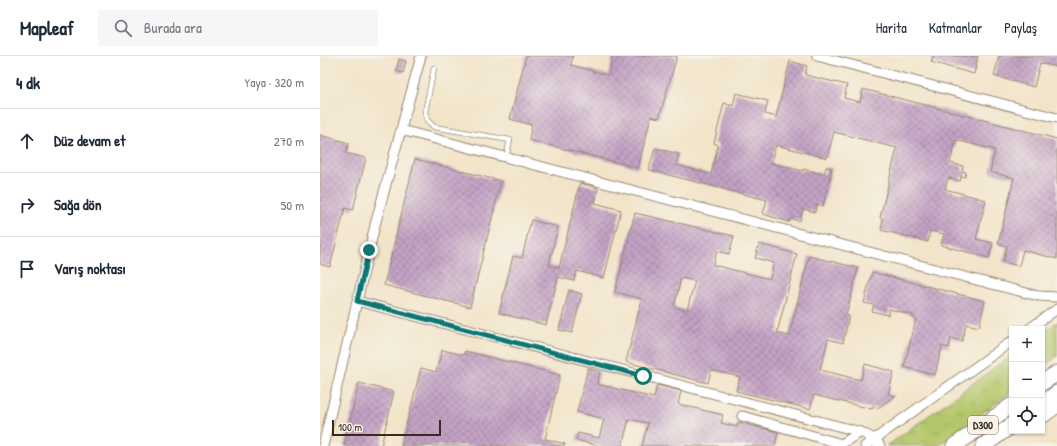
<!DOCTYPE html>
<html lang="tr">
<head>
<meta charset="utf-8">
<style>
	:root { --surface:#fff; --page:#f6f6f7; --text:#1f2937; --muted:#747a83; --line:#e0e1e3 }
	body { margin:0; font-family:"Patrick Hand",sans-serif; background:var(--page); color:var(--text) }
	.controls { position:absolute; right:12px; bottom:12px; display:grid; overflow:hidden; border-radius:0px; box-shadow:0 1px 3px #0004 }
	.controls button { width:36px; height:36px; display:grid; place-items:center; padding:0; border:0; border-bottom:1px solid var(--line); background:var(--surface); color:var(--text); font:20px sans-serif }
	.scale { position:absolute; left:12px; bottom:10px; width:109px; box-sizing:border-box; padding-left:4px; border:2px solid #3b2a1e; border-top:0; font-size:11px; line-height:14px; white-space:nowrap; color:#3b2a1e; -webkit-text-stroke:3px #f7f3e8; paint-order:stroke }
	.stop { position:absolute; width:12px; height:12px; margin:-9px; border:3px solid #0f766e; border-radius:50%; background:#fff }
	.stop.end { background:#0f766e; border-color:#fff; box-shadow:0 1px 4px #0008 }
	.list { margin:0; padding:0; list-style:none }
	h2 { display:flex; justify-content:space-between; align-items:center; height:52px; margin:0; padding:0 16px; font-size:17px }
	h2 small { font-size:13px; font-weight:400; color:var(--muted) }
	.list li { display:grid; grid-template-columns:26px 1fr auto; gap:12px; align-items:center; box-sizing:border-box; height:64px; padding:0 16px; border-top:1px solid var(--line) }
	.list b { display:block; font-size:15px; white-space:nowrap }
	.list em { font-size:13px; font-style:normal; color:var(--muted) }
	.icon { flex:none; width:22px; height:22px; fill:none; stroke:currentColor; stroke-width:2; stroke-linecap:round; stroke-linejoin:round }
	.map { position:relative; flex:none; width:737px; height:390px; overflow:hidden }
	header { display:flex; align-items:center; gap:24px; box-sizing:border-box; height:56px; padding:0 20px; background:var(--surface); border-bottom:1px solid var(--line) }
	header strong { font-size:19px }
	nav { display:flex; gap:22px; margin-inline-start:auto; font-size:14px }
	.search { width:280px; height:36px; background:var(--page); display:flex; align-items:center; gap:10px; box-sizing:border-box; padding:0 14px; border-radius:0px; color:var(--muted); font-size:15px }
	main { display:flex }
	aside { flex:1; background:var(--surface) }
	.map>svg:first-child { display:block }
	.grass { fill:url(#grass-tufts); stroke:#777844 }
	.building { fill:url(#building-cross-hatch); fill-rule:evenodd }
	.lines { fill:none; stroke-linecap:round; stroke-linejoin:round }
	.service-casing { stroke:#968774; stroke-width:6 }
	.minor-casing { stroke:#968774; stroke-width:11 }
	.tertiary-casing { stroke:#968774; stroke-width:13 }
	.trunk-casing { stroke:#968774; stroke-width:17 }
	.service { stroke:#fff; stroke-width:4.5 }
	.minor { stroke:#fff; stroke-width:9 }
	.tertiary { stroke:#fff; stroke-width:11 }
	.trunk { stroke:#fff; stroke-width:15 }
	.route { stroke:#0f766e; stroke-width:5 }
	.labels { text-anchor:middle; stroke-width:3.5; stroke-linejoin:round; paint-order:stroke }
	.shield { fill:#f7f3e8; stroke:#73665b; stroke-width:1 }
	.shield-label { font-size:11px; font-weight:bold; fill:#3b2a1e }
</style>
</head>
<body>
<header>
<strong>Mapleaf</strong>
<div class="search"><svg class="icon" aria-label="search" viewBox="0 0 24 24"><circle cx="10" cy="10" r="6"/><path d="M15 15l6 6"/></svg>Burada ara</div>
<nav><a>Harita</a><a>Katmanlar</a><a>Paylaş</a></nav>
</header>
<main>
<aside>
<h2>4 dk<small>Yaya · 320 m</small></h2>
<ul class="list">
<li><svg class="icon" aria-label="ahead" viewBox="0 0 24 24"><path d="M12 20V5M6 11l6-6 6 6"/></svg><div><b>Düz devam et</b></div><em>270 m</em></li>
<li><svg class="icon" aria-label="right" viewBox="0 0 24 24"><path d="M7 20v-9h11M14 6l5 5-5 5"/></svg><div><b>Sağa dön</b></div><em>50 m</em></li>
<li><svg class="icon" aria-label="arrive" viewBox="0 0 24 24"><path d="M6 21V4h12l-3 4 3 4H6"/></svg><div><b>Varış noktası</b></div></li>
</ul>
</aside>
<div class="map">
<svg width="737" height="390" viewBox="0 0 737 390">
	<defs>
		<pattern id="grass-tufts" width="24" height="20" patternUnits="userSpaceOnUse"><rect width="24" height="20" fill="#b3c669"/><path d="M3 7l-1-3M5 7V3M7 7l1-3M15 17l-1-3M17 17v-4M19 17l1-3" fill="none" stroke="#9baa5b"/></pattern>
		<pattern id="building-cross-hatch" width="8" height="8" patternUnits="userSpaceOnUse"><rect width="8" height="8" fill="#c4a3c6"/><path d="M0 0l8 8M0 8l8-8" fill="none" stroke="#a085a0"/></pattern>
	</defs>
	<rect width="100%" height="100%" fill="#f7f3e8"/>
	<filter id="ink" filterUnits="userSpaceOnUse"><feTurbulence type="fractalNoise" baseFrequency=".025" numOctaves="2"/><feDisplacementMap in="SourceGraphic" scale="8" xChannelSelector="R" yChannelSelector="G"/><feConvolveMatrix kernelMatrix="1 2 1 2 8 2 1 2 1" color-interpolation-filters="sRGB"/></filter>
	<filter id="wash" filterUnits="userSpaceOnUse"><feTurbulence type="fractalNoise" baseFrequency=".012" numOctaves="4" result="noise"/><feDisplacementMap in="SourceGraphic" scale="16" xChannelSelector="R" yChannelSelector="G"/><feGaussianBlur stdDeviation="0.9" result="paint"/><feColorMatrix in="noise" values="0 0 0 0 0 0 0 0 0 0 0 0 0 0 0 0 0 1.4 0 .05"/><feComposite in="paint" operator="in"/></filter>
	<g filter="url(#wash)">
		<rect width="100%" height="100%" fill="#f2e4c9"/>
		<path class="grass" d="M 737,266 L 737,300 L 722,312 L 722,277 Z
			M 692,299 L 692,335 L 618,390 L 567,390 Z"/>
		<g id="blocks">
			<path class="building" d="M 206,0 L 253,0 L 251,9 L 288,19 L 293,0 L 357,0 L 339,62 L 331,60 L 318,112 L 209,84 L 212,69 L 190,63 Z
				M 613,0 L 658,0 L 654,18 L 611,6 Z
				M 679,0 L 737,0 L 737,11 L 720,7 L 714,31 L 674,20 Z
				M 79,3 L 86,5 L 83,17 L 76,15 Z
				M 470,5 L 487,10 L 485,19 L 527,29 L 524,42 L 540,46 L 543,33 L 737,83 L 737,203 L 703,194 L 699,210 L 683,206 L 687,190 L 678,188 L 694,122 L 670,116 L 675,94 L 636,84 L 630,107 L 643,110 L 642,115 L 646,116 L 645,121 L 641,120 L 640,125 L 628,122 L 625,133 L 666,144 L 656,183 L 673,187 L 669,202 L 621,189 L 624,178 L 610,175 L 608,186 L 561,174 L 563,163 L 560,162 L 577,92 L 514,76 L 507,102 L 456,89 L 451,107 L 483,115 L 483,113 L 504,118 L 506,111 L 512,112 L 503,150 L 497,148 L 495,156 L 483,153 L 480,165 L 470,163 L 469,166 L 443,158 L 447,144 L 329,114 L 335,92 L 359,98 L 356,109 L 391,118 L 398,89 L 394,87 L 404,47 L 413,50 L 416,37 L 448,45 L 445,58 L 456,61 Z
				M 0,79 L 29,87 L 26,97 L 46,102 L 33,154 L 25,152 L 10,211 L 0,208 Z
				M 95,103 L 181,125 L 150,251 L 64,229 Z
				M 260,127 L 278,132 L 275,147 L 301,154 L 284,222 L 257,215 L 254,225 L 238,221 L 226,269 L 179,257 L 193,200 L 202,202 L 211,164 L 238,171 L 229,209 L 239,212 Z
				M 315,157 L 414,180 L 409,198 L 397,195 L 393,209 L 450,223 L 454,207 L 435,202 L 439,188 L 477,198 L 457,277 L 469,280 L 489,200 L 538,212 L 526,259 L 529,260 L 523,287 L 508,283 L 500,314 L 541,324 L 545,308 L 574,316 L 568,338 L 575,340 L 558,352 L 553,351 L 552,353 L 494,339 L 490,353 L 416,335 L 420,321 L 391,314 L 388,327 L 306,306 L 322,243 L 295,236 ZM 361,222 L 375,225 L 367,254 L 354,251 Z
				M 552,216 L 665,245 L 659,271 L 646,268 L 642,285 L 631,282 L 629,292 L 622,290 L 615,319 L 584,311 L 596,263 L 593,262 L 593,259 L 569,253 L 568,259 L 552,255 L 554,249 L 544,247 Z
				M 249,234 L 262,238 L 252,277 L 239,274 Z
				M 122,294 L 144,299 L 145,295 L 240,319 L 225,383 L 245,388 L 244,390 L 81,390 L 101,312 L 116,316 Z
				M 268,312 L 280,316 L 277,328 L 334,342 L 337,329 L 361,335 L 358,348 L 403,359 L 401,367 L 417,371 L 418,366 L 458,376 L 455,390 L 322,390 L 328,367 L 309,363 L 302,390 L 279,390 L 256,384 L 258,377 L 279,382 L 284,363 L 257,356 Z
				M 39,327 L 74,336 L 61,390 L 24,390 Z"/>
		</g>
	</g>
	<g filter="url(#ink)">
		<use href="#blocks" fill-opacity="0" stroke="#968774" stroke-width="1"/>
		<g class="lines">
			<defs>
				<path id="service" d="M 114,12 L 105,56 L 107,64 L 114,71 L 190,84 L 186,101"/>
				<path id="minor" d="M 497,0 L 737,62
					M 81,74 L 718,240 L 737,241
					M 37,245 L 541,376 L 554,383
					M 709,273 L 737,253
					M 422,360 L 522,388
					M 3,390 L 55,169 L 101,0
					M 518,390 L 541,376
					M 545,390 L 692,285"/>
				<path id="tertiary" d="M 554,383 L 559,390"/>
				<path id="trunk" d="M 722,327 L 737,317
					M 722,348 L 737,337
					M 722,360 L 737,349
					M 634,390 L 692,349
					M 663,390 L 692,369"/>
			</defs>
			<use href="#service" class="service-casing"/>
			<use href="#minor" class="minor-casing"/>
			<use href="#tertiary" class="tertiary-casing"/>
			<use href="#trunk" class="trunk-casing"/>
			<use href="#service" class="service"/>
			<use href="#minor" class="minor"/>
			<use href="#tertiary" class="tertiary"/>
			<use href="#trunk" class="trunk"/>
		</g>
	</g>
	<g class="lines" filter="url(#ink)">
		<path class="route" d="M 49,194 L 37,245 L 323,320"/>
	</g>
	<g class="labels">
		<rect class="shield" x="648" y="360" width="30" height="18" rx="3"/>
		<g class="shield-label">
			<text x="663" y="373">D300</text>
		</g>
	</g>
</svg>
<div class="controls">
<button>+</button>
<button>−</button>
<button><svg class="icon" aria-label="locate" viewBox="0 0 24 24"><circle cx="12" cy="12" r="6"/><path d="M12 2v4M12 18v4M2 12h4M18 12h4"/></svg></button>
</div>
<div class="scale">100 m</div>
<div class="stop" style="left:323px;top:320px"></div>
<div class="stop end" style="left:49px;top:194px"></div>
</div>
</main>
</body>
</html>
